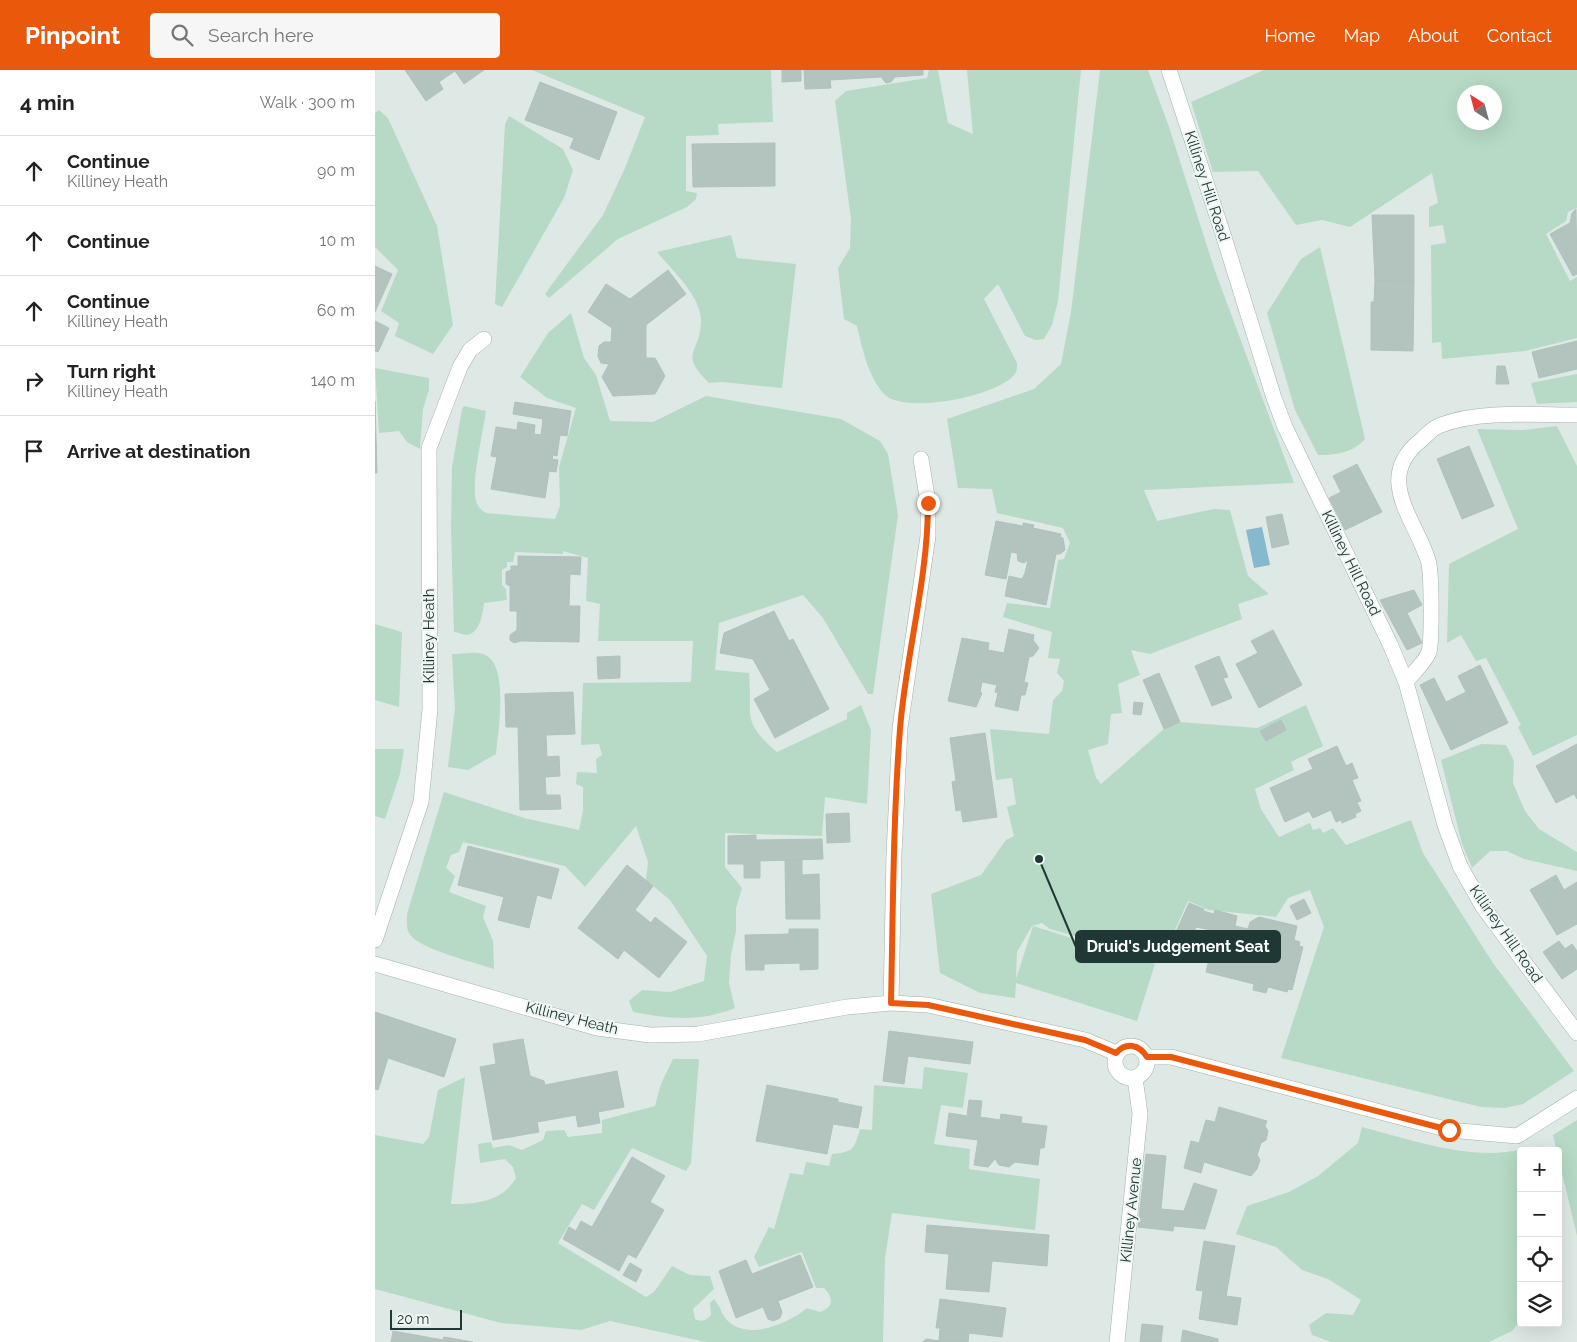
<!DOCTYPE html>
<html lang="en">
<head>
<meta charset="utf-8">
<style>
	:root { --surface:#fff; --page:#f6f6f6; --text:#222; --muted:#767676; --line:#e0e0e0; --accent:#ea580c }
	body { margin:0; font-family:Raleway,sans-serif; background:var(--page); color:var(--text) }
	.controls { position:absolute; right:15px; bottom:15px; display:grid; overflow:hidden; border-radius:5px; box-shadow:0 5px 20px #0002 }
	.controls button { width:45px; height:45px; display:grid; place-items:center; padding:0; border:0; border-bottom:1px solid var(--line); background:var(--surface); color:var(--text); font:25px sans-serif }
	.compass { position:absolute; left:1082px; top:15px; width:45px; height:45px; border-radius:50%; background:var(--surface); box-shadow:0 5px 20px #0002; rotate:324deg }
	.scale { position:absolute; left:15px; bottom:12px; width:72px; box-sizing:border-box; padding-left:5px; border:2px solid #203835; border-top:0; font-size:14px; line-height:18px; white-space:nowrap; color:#203835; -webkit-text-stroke:4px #eef6f3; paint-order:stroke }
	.stop { position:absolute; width:15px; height:15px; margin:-11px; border:4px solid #ea580c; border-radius:50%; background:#fff }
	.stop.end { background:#ea580c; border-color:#fff; box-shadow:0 1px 5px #0008 }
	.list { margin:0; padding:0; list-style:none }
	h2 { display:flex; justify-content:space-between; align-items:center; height:65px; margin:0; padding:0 20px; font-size:21px }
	h2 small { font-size:16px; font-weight:400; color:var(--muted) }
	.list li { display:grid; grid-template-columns:32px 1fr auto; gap:15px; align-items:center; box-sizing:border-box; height:70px; padding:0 20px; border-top:1px solid var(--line) }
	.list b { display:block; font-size:19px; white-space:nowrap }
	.list p { margin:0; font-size:16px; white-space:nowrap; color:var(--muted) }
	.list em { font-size:16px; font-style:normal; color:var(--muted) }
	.icon { flex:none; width:28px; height:28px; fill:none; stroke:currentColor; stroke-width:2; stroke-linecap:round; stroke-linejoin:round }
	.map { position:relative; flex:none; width:1202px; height:1272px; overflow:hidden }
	header { display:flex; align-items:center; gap:30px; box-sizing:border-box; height:70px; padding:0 25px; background:var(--accent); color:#fff }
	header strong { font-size:24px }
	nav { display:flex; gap:28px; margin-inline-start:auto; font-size:18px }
	.search { width:350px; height:45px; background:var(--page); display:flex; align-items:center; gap:12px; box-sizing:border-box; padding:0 18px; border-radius:5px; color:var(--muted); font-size:19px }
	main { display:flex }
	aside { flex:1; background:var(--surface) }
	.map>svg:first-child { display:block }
	.green { fill:#b6dac5; fill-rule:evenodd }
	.water { fill:#86b8ce }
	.building { fill:#b3c4bf; stroke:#b0c2bd }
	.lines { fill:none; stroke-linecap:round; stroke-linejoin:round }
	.minor-casing { stroke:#a1b0ad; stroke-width:16 }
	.secondary-casing { stroke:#9db4af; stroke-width:16 }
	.minor { stroke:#fff; stroke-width:15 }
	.secondary { stroke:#fff; stroke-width:15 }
	.route { stroke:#ea580c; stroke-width:6 }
	.labels { text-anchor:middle; stroke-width:4; stroke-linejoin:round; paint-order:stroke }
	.street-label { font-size:15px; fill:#203835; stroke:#eef6f3 }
	.leader { fill:none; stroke:#203835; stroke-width:2 }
	.callout-dot { fill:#203835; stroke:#eef6f3; stroke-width:2 }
	.callout { fill:#203835; stroke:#203835; stroke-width:2 }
	.callout-label { font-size:16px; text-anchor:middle; font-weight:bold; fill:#fff }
</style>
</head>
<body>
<header>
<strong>Pinpoint</strong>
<div class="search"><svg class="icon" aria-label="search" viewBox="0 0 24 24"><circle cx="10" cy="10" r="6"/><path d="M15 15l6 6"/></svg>Search here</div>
<nav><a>Home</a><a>Map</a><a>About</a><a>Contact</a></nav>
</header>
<main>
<aside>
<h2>4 min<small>Walk · 300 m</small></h2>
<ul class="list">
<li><svg class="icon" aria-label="ahead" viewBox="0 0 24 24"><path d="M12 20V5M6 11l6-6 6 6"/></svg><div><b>Continue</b><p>Killiney Heath</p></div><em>90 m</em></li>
<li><svg class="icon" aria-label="ahead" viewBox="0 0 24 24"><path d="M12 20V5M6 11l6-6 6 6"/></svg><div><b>Continue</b></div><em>10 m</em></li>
<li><svg class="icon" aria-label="ahead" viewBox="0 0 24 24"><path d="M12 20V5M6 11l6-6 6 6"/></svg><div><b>Continue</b><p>Killiney Heath</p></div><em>60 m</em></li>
<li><svg class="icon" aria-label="right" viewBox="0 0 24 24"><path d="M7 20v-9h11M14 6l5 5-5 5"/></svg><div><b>Turn right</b><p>Killiney Heath</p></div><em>140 m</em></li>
<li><svg class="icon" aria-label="arrive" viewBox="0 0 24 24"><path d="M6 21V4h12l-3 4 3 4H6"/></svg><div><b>Arrive at destination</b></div></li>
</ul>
</aside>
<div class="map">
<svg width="1202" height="1272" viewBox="0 0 1202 1272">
	<rect width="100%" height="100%" fill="#dee9e6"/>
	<path class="green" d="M 157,0 L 396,0 L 398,52 L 343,54 L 344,65 L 311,66 L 311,121 L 322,123 L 321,129 L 312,137 L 243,169 L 174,228 L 170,224 L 228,145 L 250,98 L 270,47 Z
		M 554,0 L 563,0 L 573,53 L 598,64 L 592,0 L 706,0 L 683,231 L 677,255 L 669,269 L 661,270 L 650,266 L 623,214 L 609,229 L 642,293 C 642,297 642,301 640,304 C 624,326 528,346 508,323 C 493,305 487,278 482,256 L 469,249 L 463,198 L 475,178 L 476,149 L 460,31 L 471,21 L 552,8 Z
		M 725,0 L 773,0 L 794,57 L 840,201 L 919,413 L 769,420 L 782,451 L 839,439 L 855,440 L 873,506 L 894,524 L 863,534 L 867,549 L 775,584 L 756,580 L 765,605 L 743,614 L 747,643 L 736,644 L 733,674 L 713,680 L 721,708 L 726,714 L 789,659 L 805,652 L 882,658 L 931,635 L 948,676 L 916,692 L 919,700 L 880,719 L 886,739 L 904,767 L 935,753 L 938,760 L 945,758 L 948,763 L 958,758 L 971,775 L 1036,750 L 1048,783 L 1118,893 L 1199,1001 L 1148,1034 L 1130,1038 L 1106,1037 L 906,988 L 949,857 L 935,820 L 913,828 L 901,847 L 834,840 L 813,831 L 786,891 L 675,859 L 667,853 L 657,856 L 642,882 L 641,909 L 658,856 L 780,894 L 762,951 L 641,913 L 640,928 L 605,923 L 565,903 L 556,824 L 606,805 L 631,770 L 639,766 L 632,737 L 641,734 L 637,708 L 621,710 L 615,659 L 674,664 L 678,630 L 687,621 L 689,611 L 682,603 L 685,589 L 673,588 L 677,562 L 628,547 L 632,533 L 675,538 L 683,490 L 689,489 L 695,473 L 688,458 L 622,443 L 617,419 L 583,418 L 572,349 L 659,319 L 686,294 L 696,242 Z
		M 889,0 L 1202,0 L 1202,138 L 1193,142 L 1191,151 L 1171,164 L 1195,211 L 1202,207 L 1202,268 L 1150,281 L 1067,289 L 1066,272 L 1057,273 L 1056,175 L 1071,173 L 1068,155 L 1054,157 L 1054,137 L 1063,133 L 1057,103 L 975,157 L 947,150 L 921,155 L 883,101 L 838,102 L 816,32 ZM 1090,22 L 1120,22 L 1120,52 L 1090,52 Z
		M 4,40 L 13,48 L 62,156 L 78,255 L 58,284 L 20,266 L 24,253 L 6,241 L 23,200 L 0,177 L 0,43 Z
		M 134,46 L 188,79 L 198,100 L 189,128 L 127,237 L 120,234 L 130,54 Z
		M 356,165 L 362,188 L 421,194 L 407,318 L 347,312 L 334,313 C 303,283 325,284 326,252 C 327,227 297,200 282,182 Z
		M 945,177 L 990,369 C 977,383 962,385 943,385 L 920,340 L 892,243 L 926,189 Z
		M 196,243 L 209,288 L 221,305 L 235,351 L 278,352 L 331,326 L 466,349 L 505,371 L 513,384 L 523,445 L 498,624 L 493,624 L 448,548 L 428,525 L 344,553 L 340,600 L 374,603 C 378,646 365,650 402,682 L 472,649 L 472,643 L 486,635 L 496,660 L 492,734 L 450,727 L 447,766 L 350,763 L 350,797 L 367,818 L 361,838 L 361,861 L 356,885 L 354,913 L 360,938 C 326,952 293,949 258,942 L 254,931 L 267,920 L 295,922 L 329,911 L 332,886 L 295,830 L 271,810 L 273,792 L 261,756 L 210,817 L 190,796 L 88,772 L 84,782 L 76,785 L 71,798 L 80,806 L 74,822 L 111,836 L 108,847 L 118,871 L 119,899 C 102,893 42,879 34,863 C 31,858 32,850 32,844 L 69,722 L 149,748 L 204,760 L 208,741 L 208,717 L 201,714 L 202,702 L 222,703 L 221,689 L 227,685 L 224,674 L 206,675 L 208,613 L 316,612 L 318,571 L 223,571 L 225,534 L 211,531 L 213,488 L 188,481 L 188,484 L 140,482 L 138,492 L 132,492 L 132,497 L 127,500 L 127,515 L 131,519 L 132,530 L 109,533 C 108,543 105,563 92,565 C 88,565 83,562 79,562 L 76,460 L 77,397 L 87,339 L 89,336 L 111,341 C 108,363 96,412 101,431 C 103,437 106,440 111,443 L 180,449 L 185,436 L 184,397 L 201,338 L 172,328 L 145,307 L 173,263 Z
		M 0,298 L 54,308 L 54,320 L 48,339 L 45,379 L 32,372 L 24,361 L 4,363 Z
		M 1202,304 L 1202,332 L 1162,334 L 1156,313 Z
		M 1182,356 L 1202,396 L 1202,665 L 1158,686 L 1143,657 L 1146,655 L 1111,588 L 1101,591 L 1086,565 L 1072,573 L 1074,494 L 1143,459 L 1102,359 L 1148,360 Z
		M 0,554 L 27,562 L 24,637 L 0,630 Z
		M 77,584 C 86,584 100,581 108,584 C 135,592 123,662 121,684 L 93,700 L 73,697 L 80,638 Z
		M 1106,674 L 1131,675 L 1139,691 L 1138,713 L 1150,741 L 1164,759 L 1202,782 L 1202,801 L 1149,789 L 1132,781 L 1115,781 L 1097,798 L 1087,774 L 1066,690 Z
		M 0,679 L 29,679 L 25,704 L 10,749 L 0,746 Z
		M 298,989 L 324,989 L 316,1093 L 311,1101 L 257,1078 L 219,1140 L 207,1134 L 183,1173 L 271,1227 L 279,1222 L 297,1196 L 315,1205 L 335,1206 L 339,1219 L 318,1239 L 320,1249 C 327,1252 331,1251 336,1245 L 335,1233 L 339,1229 C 346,1237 346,1243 351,1249 C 371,1272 413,1254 432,1238 L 445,1242 C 459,1236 459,1229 449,1218 L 441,1218 L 427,1182 L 384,1197 L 379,1187 L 394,1157 L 399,1159 L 415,1103 L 428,1105 L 431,1092 L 454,1096 L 457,1084 C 479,1082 479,1079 485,1059 L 497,1060 L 499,1015 L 547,1019 L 549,997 L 593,1003 L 588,1038 L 566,1035 L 559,1074 L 595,1079 L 594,1099 L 665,1109 L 660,1160 L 517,1143 L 510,1188 L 508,1272 L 331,1272 L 235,1251 L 206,1260 L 126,1253 L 0,1219 L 0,1065 L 48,1074 L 54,1067 L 63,1020 L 90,1007 L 76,1134 C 101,1134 127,1132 141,1108 L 138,1097 L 130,1089 L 105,1093 L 103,1074 L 116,1072 L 118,1078 L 134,1075 L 147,1080 L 168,1070 L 171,1061 L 189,1060 L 193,1067 L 227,1063 L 227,1050 L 280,1036 L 286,1014 Z
		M 1202,1050 L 1202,1166 L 1178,1065 Z
		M 987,1057 C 1037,1070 1103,1094 1154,1077 L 1155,1081 L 1146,1081 L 1146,1250 L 1137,1261 L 1114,1272 L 956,1272 L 937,1265 L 934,1255 L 951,1243 L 978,1245 L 986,1230 L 953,1209 L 927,1200 L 901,1177 L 861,1164 L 872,1136 L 914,1122 L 943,1106 L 983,1073 Z"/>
	<path class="water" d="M 887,457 L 895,495 L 879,498 L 871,460 Z"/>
	<path class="building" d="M 30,0 L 109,0 L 89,14 L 80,1 L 64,12 L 68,19 L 51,31 Z
		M 407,0 L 426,0 L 426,11 L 407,12 Z
		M 429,0 L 548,0 L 548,5 L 520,7 L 516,12 L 511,13 L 506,7 L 455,10 L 456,18 L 430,19 Z
		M 165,12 L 242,42 L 224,90 L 195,78 L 199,68 L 150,50 Z
		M 400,73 L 400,116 L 318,117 L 317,74 Z
		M 1201,139 L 1202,204 L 1198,206 L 1175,164 L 1195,153 L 1197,143 Z
		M 997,145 L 1039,145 L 1039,212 L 1000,211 Z
		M 0,196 L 17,204 L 0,242 Z
		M 293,200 L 311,224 L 271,255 L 271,288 L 280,288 L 290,306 L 280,324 L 238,326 L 227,307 L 234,294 L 226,293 L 223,286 L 224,276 L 229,272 L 236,272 L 237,258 L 213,242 L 231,214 L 255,229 Z
		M 1000,211 L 1039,212 L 1038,281 L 996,280 L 996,232 L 999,232 Z
		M 0,251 L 14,258 L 3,282 L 0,281 Z
		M 1202,271 L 1202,299 L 1164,308 L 1157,282 Z
		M 1122,296 L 1130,296 L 1134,314 L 1121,314 Z
		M 0,331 L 2,403 L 0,403 Z
		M 140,332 L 196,341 L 192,366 L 185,365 L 182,386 L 178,385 L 177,389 L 183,390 L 181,402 L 174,401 L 170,428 L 116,419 L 122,387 L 116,386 L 121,357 L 142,360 L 143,352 L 160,355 L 159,364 L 166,365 L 168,349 L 138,344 Z
		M 1094,376 L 1119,436 L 1087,449 L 1062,389 Z
		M 982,394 L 1007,442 L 970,460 L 954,428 L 966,422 L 958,406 Z
		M 907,444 L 914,474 L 897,478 L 891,447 Z
		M 621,451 L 648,456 L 648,453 L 659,455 L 658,458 L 686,464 L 685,467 L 688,468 L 690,480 L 685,484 L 681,484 L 671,535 L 630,526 L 634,506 L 647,509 L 650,503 L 653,490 L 649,493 L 643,491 L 642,483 L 636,482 L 631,509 L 610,505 Z
		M 143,486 L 206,487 L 205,505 L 195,504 L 194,536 L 205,536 L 204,572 L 146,571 L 139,573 L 135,570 L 135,565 L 142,560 L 142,541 L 135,541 L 135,516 L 131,514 L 131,502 L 136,500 L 136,496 L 143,496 Z
		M 1039,520 L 1047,535 L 1032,543 L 1047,573 L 1032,580 L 1005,530 Z
		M 399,541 L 414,571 L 378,589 L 345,583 L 349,563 Z
		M 634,559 L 659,565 L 658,570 L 664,578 L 658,586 L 654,587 L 649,612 L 653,613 L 650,625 L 646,625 L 643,641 L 620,636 L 623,623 L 620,622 L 622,615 L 607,612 L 605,622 L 607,623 L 601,637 L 573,631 L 587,568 L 614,573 L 613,580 L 629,583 Z
		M 898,560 L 927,615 L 884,638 L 861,594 L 883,583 L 876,571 Z
		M 418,569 L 454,639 L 400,668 L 379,629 L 395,620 L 378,589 Z
		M 245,586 L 245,608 L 223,609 L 222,587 Z
		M 844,586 L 853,607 L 848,608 L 857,628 L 837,636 L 820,596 Z
		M 1105,595 L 1133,653 L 1076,680 L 1045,615 L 1059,608 L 1071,632 L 1091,622 L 1083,606 Z
		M 784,603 L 805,652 L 789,659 L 768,610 Z
		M 198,622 L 200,664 L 171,665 L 172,687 L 184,686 L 185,706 L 170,707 L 171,725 L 185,725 L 186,739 L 145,740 L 143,657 L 131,657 L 130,624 Z
		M 759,632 L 768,633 L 766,645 L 758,644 Z
		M 906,650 L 911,660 L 891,671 L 885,661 Z
		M 610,663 L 622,747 L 588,752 L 586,740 L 581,741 L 577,712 L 581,711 L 575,668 Z
		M 1202,674 L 1202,729 L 1199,724 L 1181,733 L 1161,696 Z
		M 962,676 L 971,696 L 977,693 L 983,708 L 977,710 L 986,731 L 982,732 L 986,741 L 980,744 L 981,747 L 967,753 L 966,750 L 961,752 L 956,740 L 938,748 L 934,741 L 910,752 L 895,718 L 938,699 L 933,689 Z
		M 474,743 L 475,772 L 452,773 L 451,744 Z
		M 381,765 L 381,770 L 447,769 L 448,789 L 385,791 L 385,808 L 369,808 L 369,794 L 353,794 L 353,766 Z
		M 93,776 L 184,799 L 176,829 L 162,825 L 154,858 L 123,850 L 129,827 L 83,815 Z
		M 410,790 L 427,790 L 427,805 L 444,804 L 445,849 L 411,849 Z
		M 252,795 L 278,816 L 260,840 L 276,853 L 280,847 L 312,872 L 284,908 L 249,880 L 243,889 L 203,858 Z
		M 1181,805 L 1189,820 L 1202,812 L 1202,854 L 1182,865 L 1155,820 Z
		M 929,829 L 936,843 L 922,850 L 915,836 Z
		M 814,833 L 829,839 L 828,841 L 839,844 L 840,840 L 862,846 L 860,856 L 873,859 L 875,852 L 884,847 L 922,856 L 919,870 L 925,872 L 924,876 L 928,877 L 917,920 L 913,919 L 912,922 L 893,917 L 891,923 L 878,920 L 879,914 L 831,902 L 841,861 L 821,857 L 811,880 L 796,873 Z
		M 414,859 L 443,859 L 443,899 L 425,900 L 425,893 L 389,894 L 389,900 L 371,900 L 370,865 L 414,864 Z
		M 1184,871 L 1190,879 L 1197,874 L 1202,881 L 1202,899 L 1187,909 L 1168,882 Z
		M 0,942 L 81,969 L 69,1007 L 13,988 L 3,1020 L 0,1019 Z
		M 514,961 L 598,972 L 595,994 L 533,986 L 529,1014 L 508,1011 Z
		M 148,969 L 155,1006 L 169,1011 L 170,1015 L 242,1001 L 249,1037 L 223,1042 L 225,1053 L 203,1057 L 201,1045 L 162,1052 L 164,1062 L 118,1070 L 105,997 L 121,994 L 118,974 Z
		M 392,1015 L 463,1029 L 463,1032 L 487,1037 L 483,1058 L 458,1054 L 452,1084 L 381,1071 Z
		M 594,1030 L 607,1031 L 605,1047 L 625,1050 L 626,1044 L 647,1047 L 646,1053 L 672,1056 L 669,1078 L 665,1078 L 663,1095 L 640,1092 L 634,1097 L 624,1095 L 620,1089 L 613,1097 L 599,1095 L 603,1070 L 571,1066 L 574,1043 L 592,1046 Z
		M 844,1037 L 892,1051 L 890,1056 L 893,1061 L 891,1070 L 886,1073 L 882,1085 L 885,1090 L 882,1099 L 876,1106 L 829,1092 L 826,1103 L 809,1098 L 816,1071 L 824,1073 L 831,1050 L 840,1052 Z
		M 771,1084 L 791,1086 L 786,1139 L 809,1141 L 819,1113 L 842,1120 L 830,1159 L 799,1156 L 798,1161 L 763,1157 Z
		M 257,1087 L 290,1106 L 275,1132 L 289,1140 L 261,1188 L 253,1184 L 244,1201 L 188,1169 L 194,1157 L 201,1161 L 206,1151 L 217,1157 Z
		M 552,1155 L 674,1165 L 672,1196 L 617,1191 L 614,1222 L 571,1219 L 574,1184 L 550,1182 Z
		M 829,1171 L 860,1176 L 851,1226 L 866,1228 L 862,1255 L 824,1249 L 828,1221 L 821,1220 Z
		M 425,1185 L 438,1217 L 403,1231 L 407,1242 L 405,1248 L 398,1251 L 393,1249 L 388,1237 L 361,1248 L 344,1201 L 371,1190 L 377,1204 Z
		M 255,1193 L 267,1200 L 261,1212 L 248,1205 Z
		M 565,1229 L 631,1238 L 627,1267 L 594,1263 L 593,1272 L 547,1272 L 552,1269 L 564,1271 L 565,1258 L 561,1258 Z
		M 767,1254 L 788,1256 L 786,1272 L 765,1272 Z
		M 808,1260 L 843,1269 L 843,1272 L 806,1272 Z
		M 18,1261 L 68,1270 L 69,1267 L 98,1272 L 16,1272 Z"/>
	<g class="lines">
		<defs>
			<path id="minor" d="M 1031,612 C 1037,604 1051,591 1054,582 C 1057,570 1057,501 1053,490 C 1040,449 999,408 1045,371 C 1051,366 1058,357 1066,355 C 1104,340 1161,345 1202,345
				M 0,870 L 46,732 L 55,639 L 54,378 L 85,297 L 95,280 L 109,269
				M 0,894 L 222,958 L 275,965 L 323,964 L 472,937 L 516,933 L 553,935 L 710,970 L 741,983
				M 516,933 L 519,784 L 525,658 L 553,466 L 553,433 L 546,389
				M740 992a16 16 0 1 1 32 0a16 16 0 1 1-32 0Z
				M 772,987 L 796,987 L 1074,1060 L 1142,1066 L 1202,1028
				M 742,1272 L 765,1044 L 760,1008"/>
			<path id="secondary" d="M 794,0 L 848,164 L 899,328 L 910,357 L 1015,574 L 1031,612 L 1070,755 L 1085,796 L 1108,837 L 1202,963"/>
		</defs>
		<use href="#minor" class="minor-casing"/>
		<use href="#secondary" class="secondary-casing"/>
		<use href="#minor" class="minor"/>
		<use href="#secondary" class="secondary"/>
	</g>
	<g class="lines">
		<path class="route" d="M 553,433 C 553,509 531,584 525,659 C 518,750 518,842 516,933 L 553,935 L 710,970 L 741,983 C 751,972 764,974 772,987 L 796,987 L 1074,1060"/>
	</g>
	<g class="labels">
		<g class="street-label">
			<text transform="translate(832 116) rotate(72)" y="5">Killiney Hill Road</text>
			<text transform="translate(976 493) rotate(64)" y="5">Killiney Hill Road</text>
			<text transform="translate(54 566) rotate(-90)" y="5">Killiney Heath</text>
			<text transform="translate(1131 864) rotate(55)" y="5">Killiney Hill Road</text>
			<text transform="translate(197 948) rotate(14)" y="5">Killiney Heath</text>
			<text transform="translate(756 1140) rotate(-84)" y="5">Killiney Avenue</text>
		</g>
	</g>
	<path class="leader" d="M664 789L701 877"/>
	<circle class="callout-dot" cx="664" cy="789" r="5"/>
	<rect class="callout" x="701" y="861" width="204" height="31" rx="5"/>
	<g class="callout-label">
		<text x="803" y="882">Druid's Judgement Seat</text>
	</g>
</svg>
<div class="controls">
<button>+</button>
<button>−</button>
<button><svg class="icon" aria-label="locate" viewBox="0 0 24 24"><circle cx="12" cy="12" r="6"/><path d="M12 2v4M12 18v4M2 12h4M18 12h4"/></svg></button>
<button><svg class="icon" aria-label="layers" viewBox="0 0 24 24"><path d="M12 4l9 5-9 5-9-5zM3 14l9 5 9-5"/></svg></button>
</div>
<svg class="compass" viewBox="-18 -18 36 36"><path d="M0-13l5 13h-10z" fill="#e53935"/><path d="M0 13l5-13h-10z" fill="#767676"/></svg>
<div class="scale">20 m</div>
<div class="stop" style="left:1074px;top:1060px"></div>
<div class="stop end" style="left:553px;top:433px"></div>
</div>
</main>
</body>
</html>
